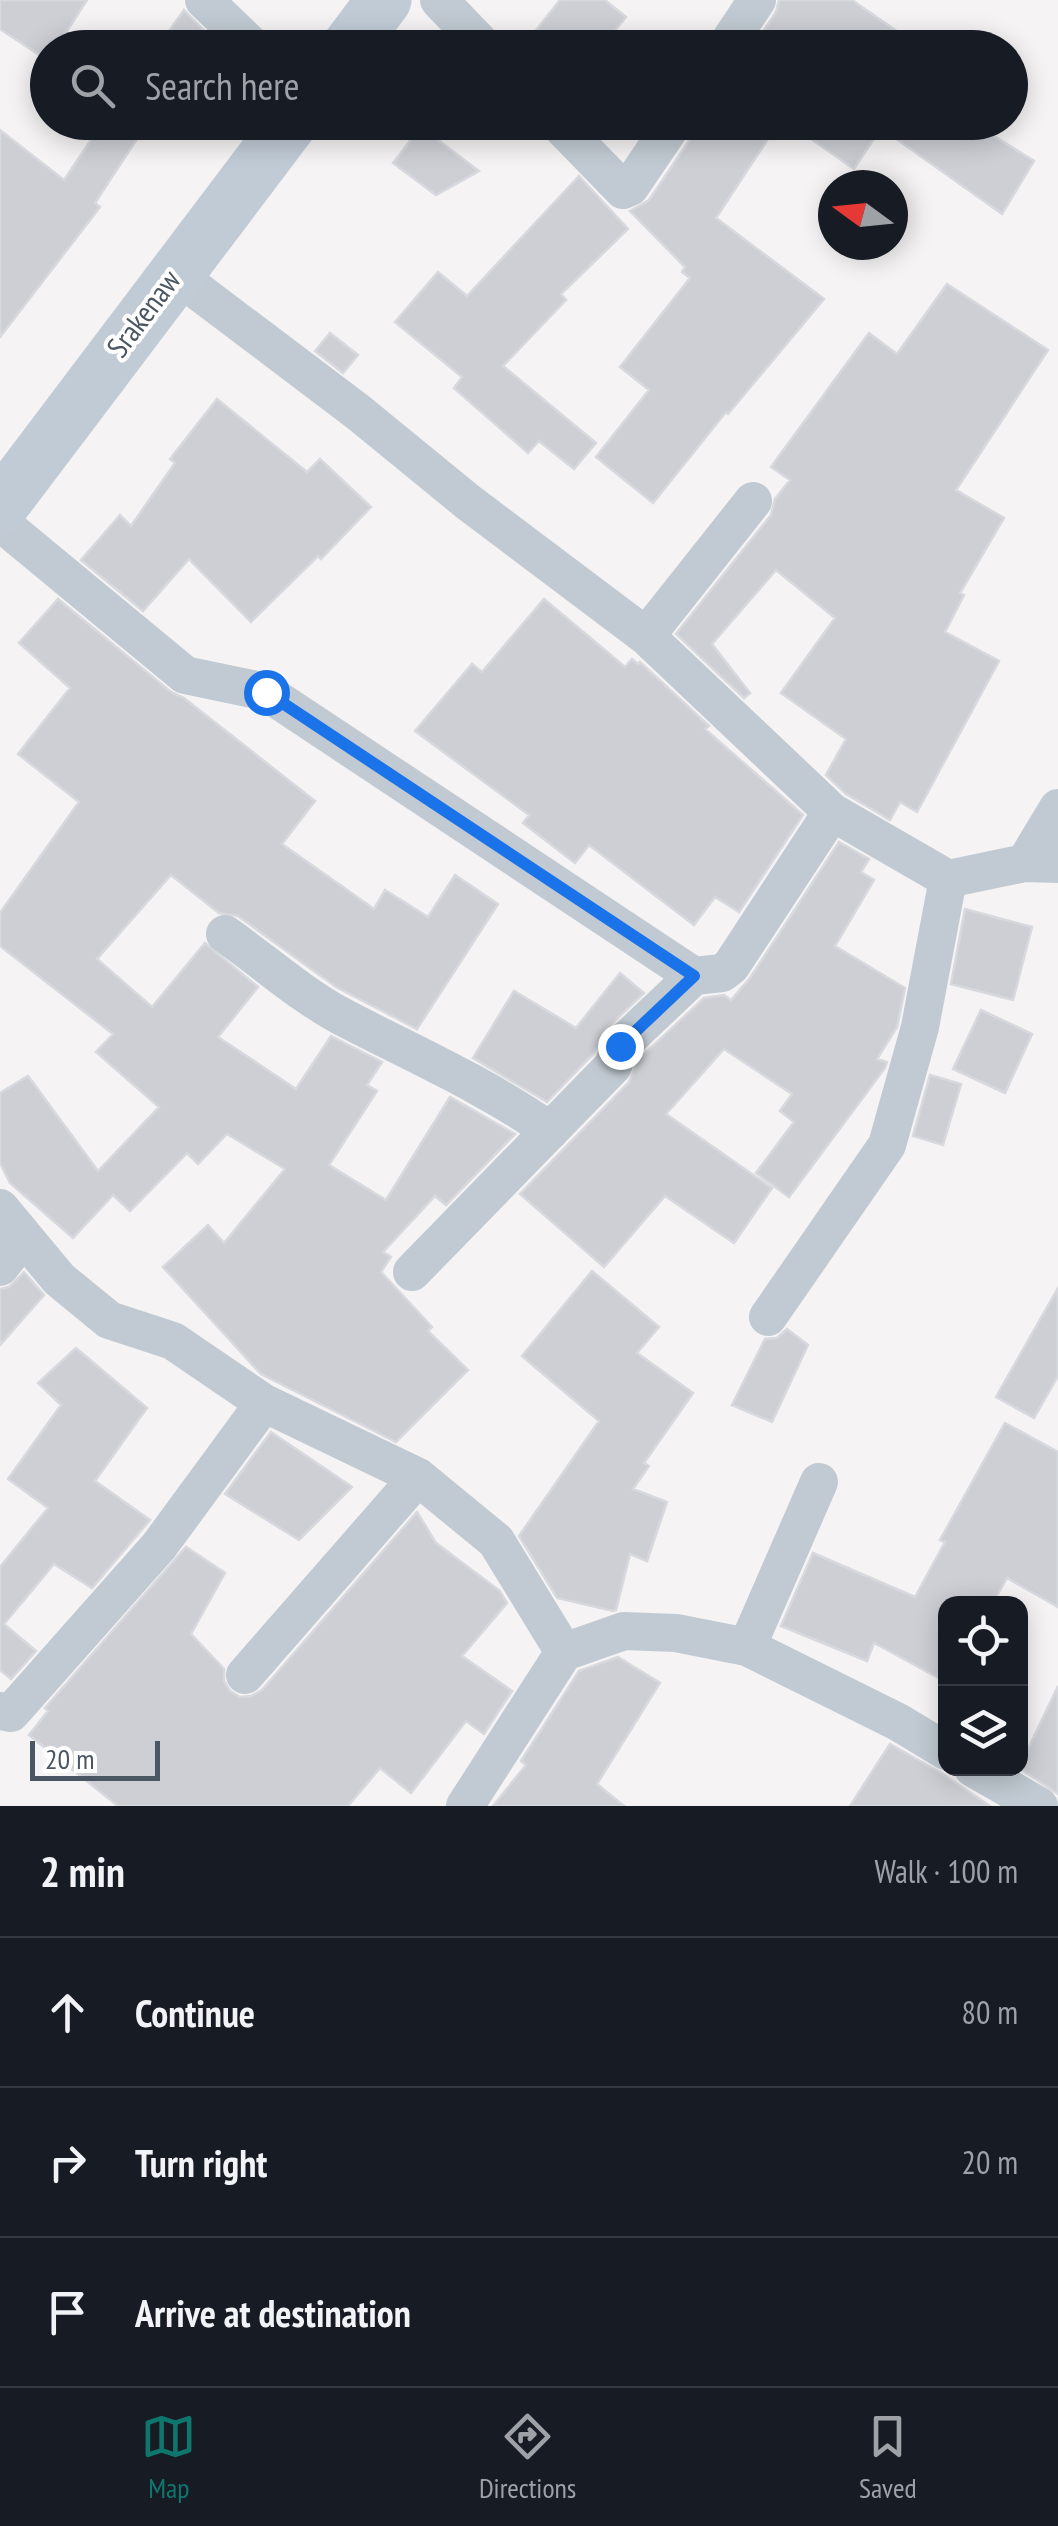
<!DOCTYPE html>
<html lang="en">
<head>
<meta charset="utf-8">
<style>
	:root { --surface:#171b24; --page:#20242c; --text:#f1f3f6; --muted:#9ea1a6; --line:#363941; --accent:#0f766e }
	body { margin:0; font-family:"PT Sans Narrow",sans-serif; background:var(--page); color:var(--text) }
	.controls { position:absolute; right:30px; bottom:30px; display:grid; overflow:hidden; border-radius:20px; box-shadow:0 5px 25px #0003 }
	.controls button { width:90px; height:90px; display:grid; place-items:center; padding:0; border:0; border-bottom:2px solid var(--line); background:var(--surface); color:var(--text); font:50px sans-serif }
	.compass { position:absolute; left:818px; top:170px; width:90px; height:90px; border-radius:50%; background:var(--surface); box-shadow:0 5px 25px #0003; rotate:285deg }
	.scale { position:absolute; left:30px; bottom:25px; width:130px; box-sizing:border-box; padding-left:10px; border:5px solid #4a5661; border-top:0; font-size:28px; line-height:35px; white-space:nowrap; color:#4a5661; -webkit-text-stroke:8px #fff; paint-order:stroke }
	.stop { position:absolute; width:30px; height:30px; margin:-22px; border:8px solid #1a73e8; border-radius:50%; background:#fff }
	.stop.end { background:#1a73e8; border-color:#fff; box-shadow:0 2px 10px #0008 }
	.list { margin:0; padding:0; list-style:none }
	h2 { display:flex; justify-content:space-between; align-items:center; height:130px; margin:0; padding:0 40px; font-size:42px }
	h2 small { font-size:32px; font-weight:400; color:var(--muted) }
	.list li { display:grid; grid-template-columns:65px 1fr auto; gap:30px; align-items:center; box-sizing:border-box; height:150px; padding:0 40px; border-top:2px solid var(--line) }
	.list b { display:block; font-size:38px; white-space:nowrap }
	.list em { font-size:32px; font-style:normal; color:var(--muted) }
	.icon { flex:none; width:55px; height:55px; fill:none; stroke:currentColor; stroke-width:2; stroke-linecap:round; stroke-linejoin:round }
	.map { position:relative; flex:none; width:1058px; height:1806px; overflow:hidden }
	.search { position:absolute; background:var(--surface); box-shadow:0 5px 25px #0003; left:30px; right:30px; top:30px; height:110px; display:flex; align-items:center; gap:25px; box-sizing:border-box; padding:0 35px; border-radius:55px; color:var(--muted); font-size:38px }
	.sheet { height:580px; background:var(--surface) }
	nav { display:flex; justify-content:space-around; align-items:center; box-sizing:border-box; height:140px; border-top:2px solid var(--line); background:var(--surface); font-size:28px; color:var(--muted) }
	nav a { display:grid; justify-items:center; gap:5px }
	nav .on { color:var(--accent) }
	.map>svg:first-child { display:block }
	.building { fill:#cdcfd5; stroke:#d7d9de; stroke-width:2.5 }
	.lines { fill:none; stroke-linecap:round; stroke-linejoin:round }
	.minor { stroke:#c1cad2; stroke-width:38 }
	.secondary { stroke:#c1cbd6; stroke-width:55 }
	.route { stroke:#1a73e8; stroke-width:12 }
	.labels { text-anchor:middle; stroke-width:8; stroke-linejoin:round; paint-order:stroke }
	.street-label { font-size:30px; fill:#4a5661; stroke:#fff }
</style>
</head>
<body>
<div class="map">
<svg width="1058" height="1806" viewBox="0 0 1058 1806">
	<rect width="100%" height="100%" fill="#f5f3f3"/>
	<path class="building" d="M 0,0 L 87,0 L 56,48 L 48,48 L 47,60 L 0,29 Z
		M 560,0 L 605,0 L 626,17 L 601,48 L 522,48 Z
		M 779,0 L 852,0 L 921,48 L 752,48 L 776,12 Z
		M 184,10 L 211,38 L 204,48 L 157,48 Z
		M 103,122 L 148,122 L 95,203 L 100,207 L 0,337 L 0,130 L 64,180 Z
		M 696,122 L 779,122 L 716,218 L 824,299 L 728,414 L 726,412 L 653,503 L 596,457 L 649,390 L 620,367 L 690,278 L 682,272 L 685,267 L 630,211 L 649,200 L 693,135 Z
		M 787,122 L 999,122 L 991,134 L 1034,161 L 1002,214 L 881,128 L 854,169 Z
		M 421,127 L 479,171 L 436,195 L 393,163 Z
		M 579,176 L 628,229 L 561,294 L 566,300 L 503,366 L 596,443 L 574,469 L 539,441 L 528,453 L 454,388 L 462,377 L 395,322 L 438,272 L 467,296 Z
		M 947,284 L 1048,350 L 956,490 L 1004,518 L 960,593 L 964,595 L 945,632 L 999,661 L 917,812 L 900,802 L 890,820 L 846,794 L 826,775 L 846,739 L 781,693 L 835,618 L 776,570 L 712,644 L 750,693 L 744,698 L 676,634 L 771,515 L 775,499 L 790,480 L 771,467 L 869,333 L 897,354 Z
		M 330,333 L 358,355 L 343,373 L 315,351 Z
		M 217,399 L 307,472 L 320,459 L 371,507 L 321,559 L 318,556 L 251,622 L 189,559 L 143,611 L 81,560 L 120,515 L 131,526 L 175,463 L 170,459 Z
		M 58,599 L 171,692 L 184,698 L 315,801 L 282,844 L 374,909 L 385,890 L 428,917 L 455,875 L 498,904 L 417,1029 L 336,987 L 238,916 L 219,913 L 171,875 L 97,959 L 152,1007 L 205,943 L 258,987 L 218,1037 L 296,1089 L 331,1036 L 382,1062 L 367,1085 L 377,1091 L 329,1165 L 386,1200 L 450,1097 L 515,1134 L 446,1205 L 435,1196 L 383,1252 L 391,1257 L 381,1272 L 432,1327 L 428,1331 L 468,1370 L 396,1442 L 261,1374 L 163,1267 L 208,1225 L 224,1243 L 285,1169 L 227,1134 L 198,1164 L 187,1153 L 130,1211 L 113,1195 L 73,1238 L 10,1183 L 0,1163 L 0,1093 L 28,1076 L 98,1171 L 159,1107 L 96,1052 L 113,1034 L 0,946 L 0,913 L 79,802 L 18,754 L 70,688 L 19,643 Z
		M 544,599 L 625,667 L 632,659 L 638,664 L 640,662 L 709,726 L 705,729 L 803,815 L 739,912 L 715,897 L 694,925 L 589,845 L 575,863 L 523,823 L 529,815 L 415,731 L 472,664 L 482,672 Z
		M 839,842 L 869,859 L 861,872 L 874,880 L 835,946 L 905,988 L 897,1027 L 877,1059 L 887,1062 L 885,1068 L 789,1197 L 756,1173 L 794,1122 L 780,1111 L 792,1094 L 724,1049 L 666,1114 L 772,1188 L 734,1243 L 665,1196 L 604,1267 L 520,1194 L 629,1082 L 639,1059 L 704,998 L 724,995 L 731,1000 L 750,978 Z
		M 965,909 L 1032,927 L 1013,1000 L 951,984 Z
		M 620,973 L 644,993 L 605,1030 L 593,1054 L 547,1102 L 473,1058 L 514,991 L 576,1028 Z
		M 981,1010 L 1032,1034 L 1005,1093 L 953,1069 Z
		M 930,1075 L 961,1084 L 943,1145 L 913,1136 Z
		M 592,1271 L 659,1327 L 637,1353 L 693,1393 L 644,1463 L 649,1466 L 633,1489 L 667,1502 L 647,1561 L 630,1554 L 616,1610 L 613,1611 L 557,1598 L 519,1536 L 599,1421 L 522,1356 Z
		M 24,1272 L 44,1295 L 0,1345 L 0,1289 L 9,1287 Z
		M 1058,1288 L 1058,1376 L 1034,1418 L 996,1397 Z
		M 787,1329 L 808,1345 L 772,1422 L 732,1405 L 765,1339 L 777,1338 Z
		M 76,1348 L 147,1408 L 95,1481 L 150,1520 L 92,1588 L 54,1564 L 4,1624 L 36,1651 L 11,1679 L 0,1670 L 0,1567 L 48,1508 L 8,1479 L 61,1405 L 38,1383 Z
		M 1005,1423 L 1058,1452 L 1058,1607 L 1007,1578 L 992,1604 L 946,1604 L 946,1682 L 874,1643 L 867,1661 L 781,1626 L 813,1553 L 915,1597 L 945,1542 L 940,1540 Z
		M 271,1432 L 352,1487 L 299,1540 L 225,1494 Z
		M 417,1512 L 436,1543 L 500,1591 L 507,1603 L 462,1656 L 512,1691 L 484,1734 L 466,1721 L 411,1793 L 380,1768 L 348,1806 L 118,1806 L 29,1735 L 48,1711 L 45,1708 L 186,1547 L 225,1573 L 191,1634 L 224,1669 L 224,1681 L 230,1691 L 240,1697 L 251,1696 L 262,1690 Z
		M 618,1657 L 660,1683 L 597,1784 L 624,1806 L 493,1806 L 526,1765 L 521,1761 L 579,1671 Z
		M 1058,1686 L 1058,1794 L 1019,1768 Z
		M 890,1744 L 938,1771 L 990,1806 L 850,1806 Z"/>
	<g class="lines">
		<path class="minor" d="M 204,0 L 254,48
			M 439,0 L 485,48
			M 725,48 L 757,0
			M 557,122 L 623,190 L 630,187 L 674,122
			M 174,273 L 358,412 L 468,502 L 646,636 L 832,812 L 948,879 L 1025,863 L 1058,864
			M 0,522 L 185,675 L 266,692 L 694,976
			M 646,636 L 753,501
			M 1025,863 L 1058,808
			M 225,934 C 262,960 299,993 339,1015 C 411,1053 484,1084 550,1131
			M 0,1208 L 59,1279 L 109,1320 L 173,1341 L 264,1403 L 418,1477 L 496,1541 L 564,1652
			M 0,1267 L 22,1239
			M 412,1272 L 613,1066 L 620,1046 L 694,976 L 722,973 L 731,966 L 832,812
			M 768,1317 L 887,1145 L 920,1027 L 948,879
			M 747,1647 L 819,1482
			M 245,1675 L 418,1477
			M 0,1711 L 11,1713 L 159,1546 L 264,1403
			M 973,1768 L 1039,1806
			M 465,1806 L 564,1652 L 624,1631 L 676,1633 L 747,1647 L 898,1722 L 946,1751"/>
		<path class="secondary" d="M 348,48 L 384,0
			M 0,507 L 291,122"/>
	</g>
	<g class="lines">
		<path class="route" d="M 266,692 L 694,976 L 620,1046"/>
	</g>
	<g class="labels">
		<g class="street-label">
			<text transform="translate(144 314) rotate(-53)" y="10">Srakenaw</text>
		</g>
	</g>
</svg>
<div class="controls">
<button><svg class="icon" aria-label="locate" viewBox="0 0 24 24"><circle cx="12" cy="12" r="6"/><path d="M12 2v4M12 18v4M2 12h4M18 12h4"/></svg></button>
<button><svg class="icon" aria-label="layers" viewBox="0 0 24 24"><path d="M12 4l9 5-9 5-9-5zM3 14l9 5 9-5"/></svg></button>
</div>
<svg class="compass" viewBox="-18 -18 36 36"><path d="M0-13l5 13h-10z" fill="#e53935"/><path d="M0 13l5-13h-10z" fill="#9ea1a6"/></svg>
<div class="scale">20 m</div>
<div class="stop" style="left:266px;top:692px"></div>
<div class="stop end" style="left:620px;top:1046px"></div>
<div class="search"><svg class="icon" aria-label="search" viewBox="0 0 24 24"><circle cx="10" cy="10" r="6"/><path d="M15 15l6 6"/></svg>Search here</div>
</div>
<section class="sheet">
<h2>2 min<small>Walk · 100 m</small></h2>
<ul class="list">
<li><svg class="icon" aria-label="ahead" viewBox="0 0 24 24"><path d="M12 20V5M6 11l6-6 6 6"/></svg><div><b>Continue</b></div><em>80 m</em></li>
<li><svg class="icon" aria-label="right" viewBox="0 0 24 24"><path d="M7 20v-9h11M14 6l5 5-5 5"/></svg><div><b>Turn right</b></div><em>20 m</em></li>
<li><svg class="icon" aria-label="arrive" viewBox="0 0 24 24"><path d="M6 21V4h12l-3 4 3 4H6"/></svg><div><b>Arrive at destination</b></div></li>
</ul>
</section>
<nav>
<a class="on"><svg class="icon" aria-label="map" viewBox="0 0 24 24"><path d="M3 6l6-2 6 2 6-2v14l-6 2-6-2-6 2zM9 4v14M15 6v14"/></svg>Map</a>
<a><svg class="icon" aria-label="directions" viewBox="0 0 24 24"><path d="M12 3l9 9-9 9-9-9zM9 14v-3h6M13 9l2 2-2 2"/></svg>Directions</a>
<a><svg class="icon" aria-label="saved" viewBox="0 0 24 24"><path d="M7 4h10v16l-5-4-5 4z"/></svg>Saved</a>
</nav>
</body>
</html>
